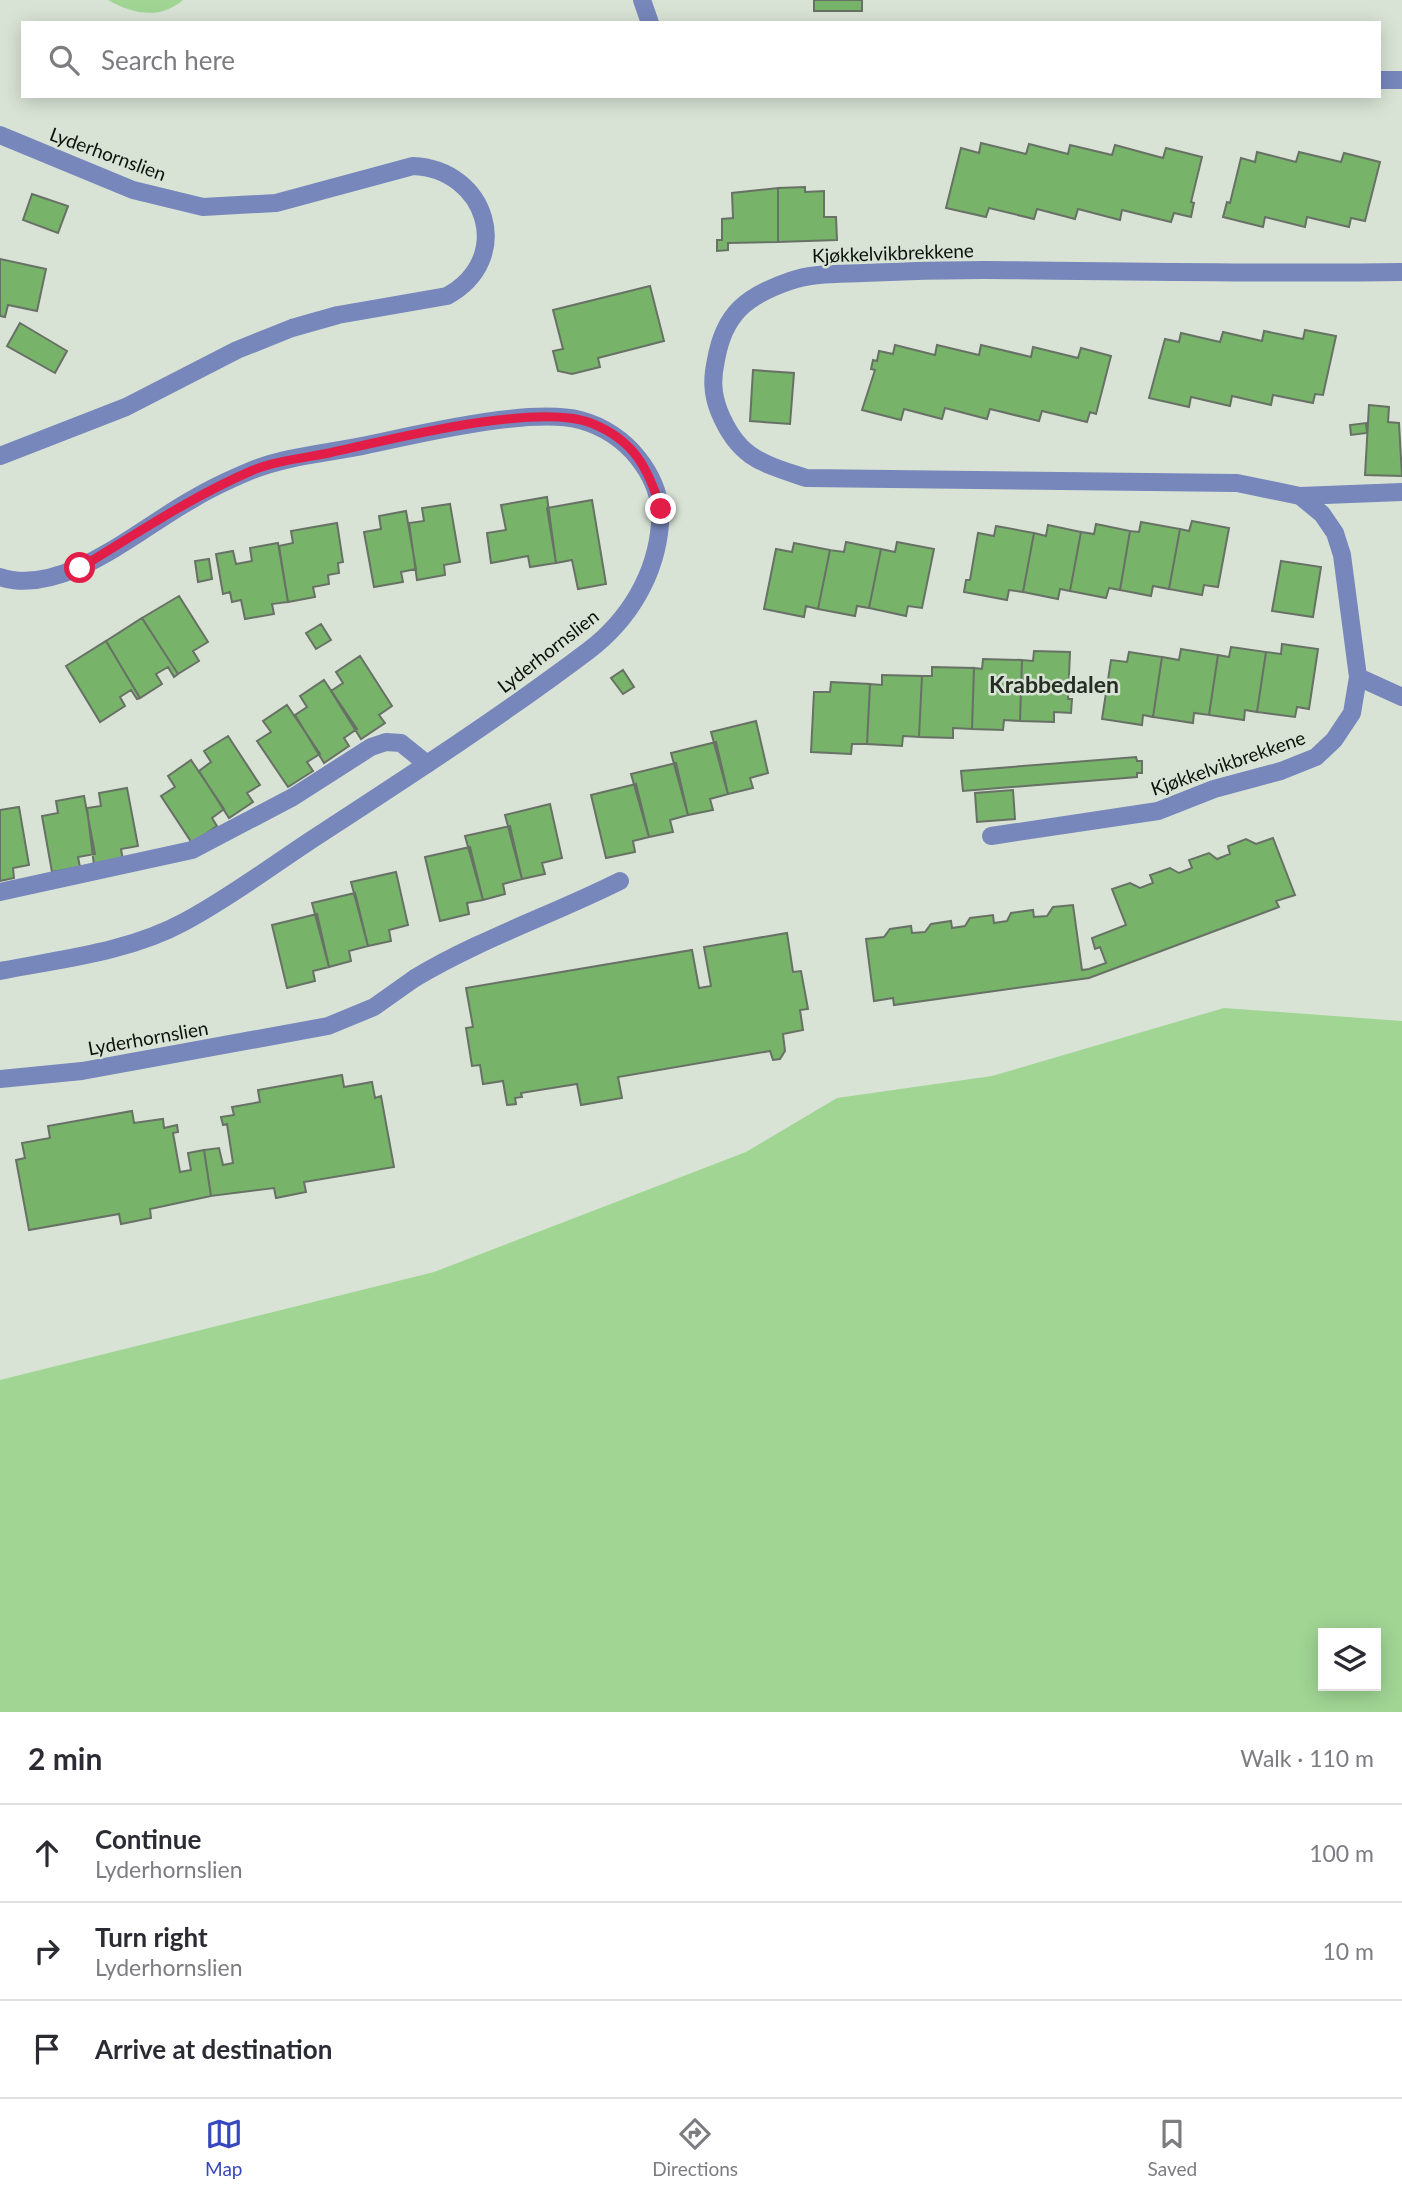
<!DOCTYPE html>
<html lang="en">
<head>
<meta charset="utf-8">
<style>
	:root { --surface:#fff; --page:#f2f2f3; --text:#2b2b33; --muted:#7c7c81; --line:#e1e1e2; --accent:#3648bb }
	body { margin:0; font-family:Lato,sans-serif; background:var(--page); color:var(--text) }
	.controls { position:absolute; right:21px; bottom:21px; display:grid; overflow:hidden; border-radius:0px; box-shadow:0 4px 18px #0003 }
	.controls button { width:63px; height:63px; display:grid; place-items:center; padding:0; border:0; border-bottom:2px solid var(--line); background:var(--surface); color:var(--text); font:35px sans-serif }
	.stop { position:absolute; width:21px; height:21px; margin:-16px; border:5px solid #e11d48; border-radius:50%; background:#fff }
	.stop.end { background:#e11d48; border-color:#fff; box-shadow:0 2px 7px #0008 }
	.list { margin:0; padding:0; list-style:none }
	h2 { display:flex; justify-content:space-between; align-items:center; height:91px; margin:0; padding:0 28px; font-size:30px }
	h2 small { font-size:23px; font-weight:400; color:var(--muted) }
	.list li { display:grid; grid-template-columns:46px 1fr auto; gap:21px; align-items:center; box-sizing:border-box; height:98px; padding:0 28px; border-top:2px solid var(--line) }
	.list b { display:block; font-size:26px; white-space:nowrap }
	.list p { margin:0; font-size:23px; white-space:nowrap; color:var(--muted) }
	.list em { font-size:23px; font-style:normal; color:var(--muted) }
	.icon { flex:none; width:38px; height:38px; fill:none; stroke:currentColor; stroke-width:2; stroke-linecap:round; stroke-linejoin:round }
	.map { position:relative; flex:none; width:1402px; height:1712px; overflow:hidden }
	.search { position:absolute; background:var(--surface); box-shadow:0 4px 18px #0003; left:21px; right:21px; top:21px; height:77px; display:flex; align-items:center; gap:18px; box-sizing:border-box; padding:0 24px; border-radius:0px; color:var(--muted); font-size:26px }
	.sheet { height:385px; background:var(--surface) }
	nav { display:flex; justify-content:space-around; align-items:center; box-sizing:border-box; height:98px; border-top:2px solid var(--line); background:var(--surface); font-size:19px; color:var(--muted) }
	nav a { display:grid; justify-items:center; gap:4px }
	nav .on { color:var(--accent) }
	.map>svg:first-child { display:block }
	.green { fill:#a0d594; fill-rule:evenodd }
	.building { fill:#77b369; stroke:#677165; stroke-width:2 }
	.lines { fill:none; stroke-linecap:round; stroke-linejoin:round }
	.service { stroke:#7787bb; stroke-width:18 }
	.minor { stroke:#7787bb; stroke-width:18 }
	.route { stroke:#e11d48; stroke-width:9 }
	.labels { text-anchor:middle; stroke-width:5; stroke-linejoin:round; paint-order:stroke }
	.street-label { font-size:19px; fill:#0d110c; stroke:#d8e3d5 }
	.quarter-label { font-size:23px; font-weight:bold; fill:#262e24; stroke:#d8e3d5 }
</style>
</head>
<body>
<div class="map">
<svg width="1402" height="1712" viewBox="0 0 1402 1712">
	<rect width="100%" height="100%" fill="#d8e3d5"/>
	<path class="green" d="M 108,0 L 183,0 C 160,20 133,14 108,0 Z
		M 1224,1008 L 1402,1021 L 1402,1712 L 0,1712 L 0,1380 L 434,1272 L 746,1152 L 837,1098 L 992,1076 ZM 1323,1633 L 1376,1633 L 1376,1686 L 1323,1686 Z"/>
	<path class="building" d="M 814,0 L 862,0 L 862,11 L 814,11 Z
		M 981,143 L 1026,154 L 1029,144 L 1068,154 L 1070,145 L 1112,155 L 1115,145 L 1163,158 L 1166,148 L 1202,157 L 1191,202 L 1194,203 L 1191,217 L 1174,213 L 1171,222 L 1122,210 L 1120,220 L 1078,209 L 1075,219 L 1037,209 L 1034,219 L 989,208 L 986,217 L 946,208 L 961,148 L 979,153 Z
		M 1257,152 L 1296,162 L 1299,152 L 1341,162 L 1344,153 L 1380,162 L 1365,221 L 1351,218 L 1349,227 L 1307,217 L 1305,227 L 1265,217 L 1263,227 L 1223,217 L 1227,202 L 1230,203 L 1241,158 L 1255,162 Z
		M 805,187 L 805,192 L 824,191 L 824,217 L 836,217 L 837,240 L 778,242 L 778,188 Z
		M 778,188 L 778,242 L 728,243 L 728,250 L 717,251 L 717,240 L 722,240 L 722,219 L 733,218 L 732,193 Z
		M 32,194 L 68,206 L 58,233 L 23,220 Z
		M 0,259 L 46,269 L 37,311 L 8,305 L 5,317 L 0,316 Z
		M 650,286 L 664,341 L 598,358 L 600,367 L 572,374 L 558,371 L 553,351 L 563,349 L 553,310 Z
		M 20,323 L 67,351 L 55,373 L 7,346 Z
		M 1305,330 L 1336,336 L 1323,395 L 1315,394 L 1313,403 L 1273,395 L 1271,405 L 1232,396 L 1230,406 L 1191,397 L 1189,407 L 1149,398 L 1165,339 L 1179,342 L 1181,333 L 1220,342 L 1223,332 L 1262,341 L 1264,331 L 1303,339 Z
		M 895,345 L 935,355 L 937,345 L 979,355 L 981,345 L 1031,357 L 1033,347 L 1078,358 L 1081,348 L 1111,356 L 1096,414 L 1090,412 L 1087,422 L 1042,411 L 1039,421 L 990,409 L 987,419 L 945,408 L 942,419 L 904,409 L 901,420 L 862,410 L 875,370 L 871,369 L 873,360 L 877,361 L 879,351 L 893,354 Z
		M 753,370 L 794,373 L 790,424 L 750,421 Z
		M 1369,405 L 1389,407 L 1388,422 L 1399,423 L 1402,476 L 1365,475 Z
		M 1366,423 L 1367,433 L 1351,435 L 1350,425 Z
		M 547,497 L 556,563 L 530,567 L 528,556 L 491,563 L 487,533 L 506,530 L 501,505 Z
		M 592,500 L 606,584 L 578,589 L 572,560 L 556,563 L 547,508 Z
		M 450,504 L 460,562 L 444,565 L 445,575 L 417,580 L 409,523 L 424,521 L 422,508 Z
		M 406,511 L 416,569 L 401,572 L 403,582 L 374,587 L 364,532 L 381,529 L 379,516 Z
		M 1192,521 L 1229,528 L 1218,587 L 1204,585 L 1202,595 L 1169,589 L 1180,529 L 1189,531 Z
		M 1141,522 L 1180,529 L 1169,589 L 1153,586 L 1151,596 L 1120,590 L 1130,531 L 1139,532 Z
		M 337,523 L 343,562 L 338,563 L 339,573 L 328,575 L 329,584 L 313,587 L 315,597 L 288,602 L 279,546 L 293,543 L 291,531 Z
		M 1096,524 L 1130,531 L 1120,590 L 1109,588 L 1106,598 L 1070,591 L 1081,532 L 1094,534 Z
		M 1048,525 L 1081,532 L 1070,591 L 1060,589 L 1058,599 L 1023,592 L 1034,533 L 1046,536 Z
		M 996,526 L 1034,533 L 1023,592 L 1009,590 L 1007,600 L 964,592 L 966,580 L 970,580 L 978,533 L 994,536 Z
		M 846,542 L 881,549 L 869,608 L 857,606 L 855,616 L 818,609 L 830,550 L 844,552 Z
		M 897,542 L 934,549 L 922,608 L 908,606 L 906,616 L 869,608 L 881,549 L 895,552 Z
		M 278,543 L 288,602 L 272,604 L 274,614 L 245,619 L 241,600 L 232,602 L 230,592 L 223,594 L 216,554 L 233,551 L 236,564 L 252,561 L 250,548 Z
		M 794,543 L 830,550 L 818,609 L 806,606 L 804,617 L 764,609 L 776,549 L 792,552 Z
		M 209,559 L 212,579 L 198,582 L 195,561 Z
		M 1281,561 L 1321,567 L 1313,617 L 1272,611 Z
		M 179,596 L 208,642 L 193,651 L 199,661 L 178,674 L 142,618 Z
		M 142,618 L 178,674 L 174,677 L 168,667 L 156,674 L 162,684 L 140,698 L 106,641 Z
		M 321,624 L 331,640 L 316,649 L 306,633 Z
		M 106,641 L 140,698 L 137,699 L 131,690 L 120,697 L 125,706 L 100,722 L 66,666 Z
		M 1282,644 L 1318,649 L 1309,709 L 1297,707 L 1295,717 L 1257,712 L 1266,652 L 1281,654 Z
		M 1231,647 L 1266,652 L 1257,712 L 1245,710 L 1244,720 L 1209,715 L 1218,655 L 1229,657 Z
		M 1181,649 L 1218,655 L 1209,715 L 1194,713 L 1193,723 L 1153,717 L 1162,657 L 1179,660 Z
		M 1034,651 L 1070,652 L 1068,699 L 1072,699 L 1071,713 L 1054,712 L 1054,722 L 1020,721 L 1022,660 L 1033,661 Z
		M 1129,652 L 1162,657 L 1153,717 L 1143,715 L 1142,725 L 1102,719 L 1111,660 L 1127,662 Z
		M 360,656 L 392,706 L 379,715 L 385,723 L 361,739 L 331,691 L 343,683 L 336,672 Z
		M 983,659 L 1022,660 L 1020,721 L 1004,720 L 1003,730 L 972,729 L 974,668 L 982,669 Z
		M 932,667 L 974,668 L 972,729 L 953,728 L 953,738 L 919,737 L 922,676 L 932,676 Z
		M 623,670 L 634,687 L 623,694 L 611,678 Z
		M 882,675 L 922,676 L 919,737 L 903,736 L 902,746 L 867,744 L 870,684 L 882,685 Z
		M 324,680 L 357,729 L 344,738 L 349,746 L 324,763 L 295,715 L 307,707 L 300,696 Z
		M 831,682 L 870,684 L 867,744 L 852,744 L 851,754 L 811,752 L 814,692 L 830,692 Z
		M 287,705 L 320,754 L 307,762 L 313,771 L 288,787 L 257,741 L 271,732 L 263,721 Z
		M 756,721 L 768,773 L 750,778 L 753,788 L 728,794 L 711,732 Z
		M 228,736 L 260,785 L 247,793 L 253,802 L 229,818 L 199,771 L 211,762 L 204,751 Z
		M 716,742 L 728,794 L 710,799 L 713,810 L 688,815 L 671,753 Z
		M 1136,757 L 1137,761 L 1142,761 L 1142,773 L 1137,773 L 1137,777 L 963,791 L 961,771 Z
		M 191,760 L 224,809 L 212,818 L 217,826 L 192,843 L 161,796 L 175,787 L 168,776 Z
		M 676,763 L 688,815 L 670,820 L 673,832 L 649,837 L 631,774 Z
		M 636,784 L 649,837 L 633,841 L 635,852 L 606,858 L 591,795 Z
		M 127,788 L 138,846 L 121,849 L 123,860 L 94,865 L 87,808 L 101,806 L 99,793 Z
		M 1013,790 L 1015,819 L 977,822 L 975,793 Z
		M 84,796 L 95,854 L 78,857 L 80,867 L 52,872 L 42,816 L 58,813 L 56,801 Z
		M 550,804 L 562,858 L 542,863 L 545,874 L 522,879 L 505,815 Z
		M 19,807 L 29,865 L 13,868 L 14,878 L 0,881 L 0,810 Z
		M 510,826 L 522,879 L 503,884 L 505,894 L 483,900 L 465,836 Z
		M 1273,838 L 1295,895 L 1276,901 L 1279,907 L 1089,978 L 894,1005 L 893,998 L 874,1001 L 866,939 L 884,937 L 890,929 L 911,926 L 912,933 L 925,932 L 931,924 L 951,921 L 952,928 L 965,926 L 970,918 L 993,915 L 994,923 L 1007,921 L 1011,913 L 1033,910 L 1034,917 L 1047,916 L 1053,907 L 1073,905 L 1082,970 L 1089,969 L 1106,963 L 1100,947 L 1095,949 L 1092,938 L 1126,925 L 1112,889 L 1130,883 L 1140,888 L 1153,883 L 1150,875 L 1170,868 L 1179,873 L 1192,868 L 1189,860 L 1209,853 L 1217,859 L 1230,854 L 1228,846 L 1246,839 L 1256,844 Z
		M 470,847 L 483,900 L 467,903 L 469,914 L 440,921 L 425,857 Z
		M 396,872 L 408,925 L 389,930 L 391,941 L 368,946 L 351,882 Z
		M 355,893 L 368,946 L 349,951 L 351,961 L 329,967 L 312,903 Z
		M 317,914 L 329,967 L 313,971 L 315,981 L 287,988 L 272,925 Z
		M 787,933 L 793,972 L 801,971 L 808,1009 L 800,1010 L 803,1030 L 783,1034 L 785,1051 L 780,1059 L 773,1060 L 770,1051 L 618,1077 L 622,1098 L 581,1105 L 577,1084 L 521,1093 L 522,1097 L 515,1098 L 516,1104 L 507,1105 L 503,1081 L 483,1084 L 480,1065 L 472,1066 L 466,1028 L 473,1027 L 466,988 L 692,950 L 699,988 L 711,986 L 704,947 Z
		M 342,1075 L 344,1087 L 372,1082 L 375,1098 L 381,1096 L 394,1167 L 304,1182 L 306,1192 L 276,1198 L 274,1188 L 211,1196 L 204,1150 L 219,1148 L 223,1165 L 233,1163 L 227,1124 L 223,1125 L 221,1117 L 234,1115 L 232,1107 L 260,1102 L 258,1090 Z
		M 132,1111 L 134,1123 L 163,1119 L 164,1128 L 177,1125 L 178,1132 L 173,1133 L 180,1172 L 191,1170 L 188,1153 L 204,1150 L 211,1196 L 150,1209 L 151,1218 L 121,1224 L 119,1214 L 29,1230 L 16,1160 L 25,1158 L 22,1143 L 50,1138 L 48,1126 Z"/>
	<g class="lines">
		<path class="service" d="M 1300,496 L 1402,492
			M 1358,677 L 1402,697
			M 0,892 L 192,850 L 293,797 L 371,747 L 386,742 L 401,743 L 427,764
			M 415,978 C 480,939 552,915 620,881"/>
		<path class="minor" d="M 642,0 L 650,23
			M 1379,80 L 1402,80
			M 0,135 L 133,190 L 203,207 L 276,203 L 413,166 C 487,169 515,259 447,296 L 338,315 L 292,328 L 237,350 L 126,407 L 0,456
			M 0,577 C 63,598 140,528 193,499 C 211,488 231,479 250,471 C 286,456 330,453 367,445 C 419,434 531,407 580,420 C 603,426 624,440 638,458 C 653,477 662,500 660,524 C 656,575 629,620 588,651 C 503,715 414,773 325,831 C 278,861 233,896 184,922 C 129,952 61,959 0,971
			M 991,836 L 1158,811 L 1214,789 L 1281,771 L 1316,757 L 1334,740 L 1352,713 L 1358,677 L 1342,555 L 1335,533 L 1322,514 L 1300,496 L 1237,483 L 806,478 C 761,463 738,458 719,411 C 712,393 712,378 716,360 C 724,314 746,296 790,281 C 811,273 840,274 863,273 C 904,271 944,270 985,270 C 1124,271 1263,274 1402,272
			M 0,1079 L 82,1071 L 328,1026 L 374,1007 L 415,978"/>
	</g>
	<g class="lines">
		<path class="route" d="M 80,568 C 136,534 191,497 251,471 C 274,461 304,458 329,453 C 389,440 535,402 591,423 C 634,440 648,468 661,509"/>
	</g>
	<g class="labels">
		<g class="street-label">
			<text transform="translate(108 154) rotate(20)" y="7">Lyderhornslien</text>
			<text transform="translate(893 253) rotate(-2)" y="7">Kjøkkelvikbrekkene</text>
			<text transform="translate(548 651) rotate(-38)" y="7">Lyderhornslien</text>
			<text transform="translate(1228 763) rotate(-19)" y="7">Kjøkkelvikbrekkene</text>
			<text transform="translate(148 1038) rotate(-10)" y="7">Lyderhornslien</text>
		</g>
		<g class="quarter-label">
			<text x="1054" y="693">Krabbedalen</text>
		</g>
	</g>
</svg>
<div class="controls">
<button><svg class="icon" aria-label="layers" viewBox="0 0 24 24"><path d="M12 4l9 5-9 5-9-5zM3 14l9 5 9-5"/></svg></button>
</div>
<div class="stop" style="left:80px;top:568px"></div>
<div class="stop end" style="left:661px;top:509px"></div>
<div class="search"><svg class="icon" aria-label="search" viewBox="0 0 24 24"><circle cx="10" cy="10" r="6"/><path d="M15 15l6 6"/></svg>Search here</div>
</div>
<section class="sheet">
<h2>2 min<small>Walk · 110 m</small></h2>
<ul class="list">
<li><svg class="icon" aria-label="ahead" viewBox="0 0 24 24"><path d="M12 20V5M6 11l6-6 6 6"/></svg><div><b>Continue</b><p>Lyderhornslien</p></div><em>100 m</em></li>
<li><svg class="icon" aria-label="right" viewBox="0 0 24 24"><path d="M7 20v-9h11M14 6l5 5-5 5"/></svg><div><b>Turn right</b><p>Lyderhornslien</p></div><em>10 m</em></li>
<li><svg class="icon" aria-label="arrive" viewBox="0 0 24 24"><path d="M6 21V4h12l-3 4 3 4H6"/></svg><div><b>Arrive at destination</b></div></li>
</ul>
</section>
<nav>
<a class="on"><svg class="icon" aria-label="map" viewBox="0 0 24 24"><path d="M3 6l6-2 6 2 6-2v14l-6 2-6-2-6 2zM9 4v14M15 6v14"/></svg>Map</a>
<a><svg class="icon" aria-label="directions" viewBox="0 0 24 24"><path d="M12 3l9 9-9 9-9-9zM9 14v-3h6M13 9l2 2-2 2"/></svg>Directions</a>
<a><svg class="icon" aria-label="saved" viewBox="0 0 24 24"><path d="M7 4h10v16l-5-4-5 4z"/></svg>Saved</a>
</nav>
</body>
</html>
